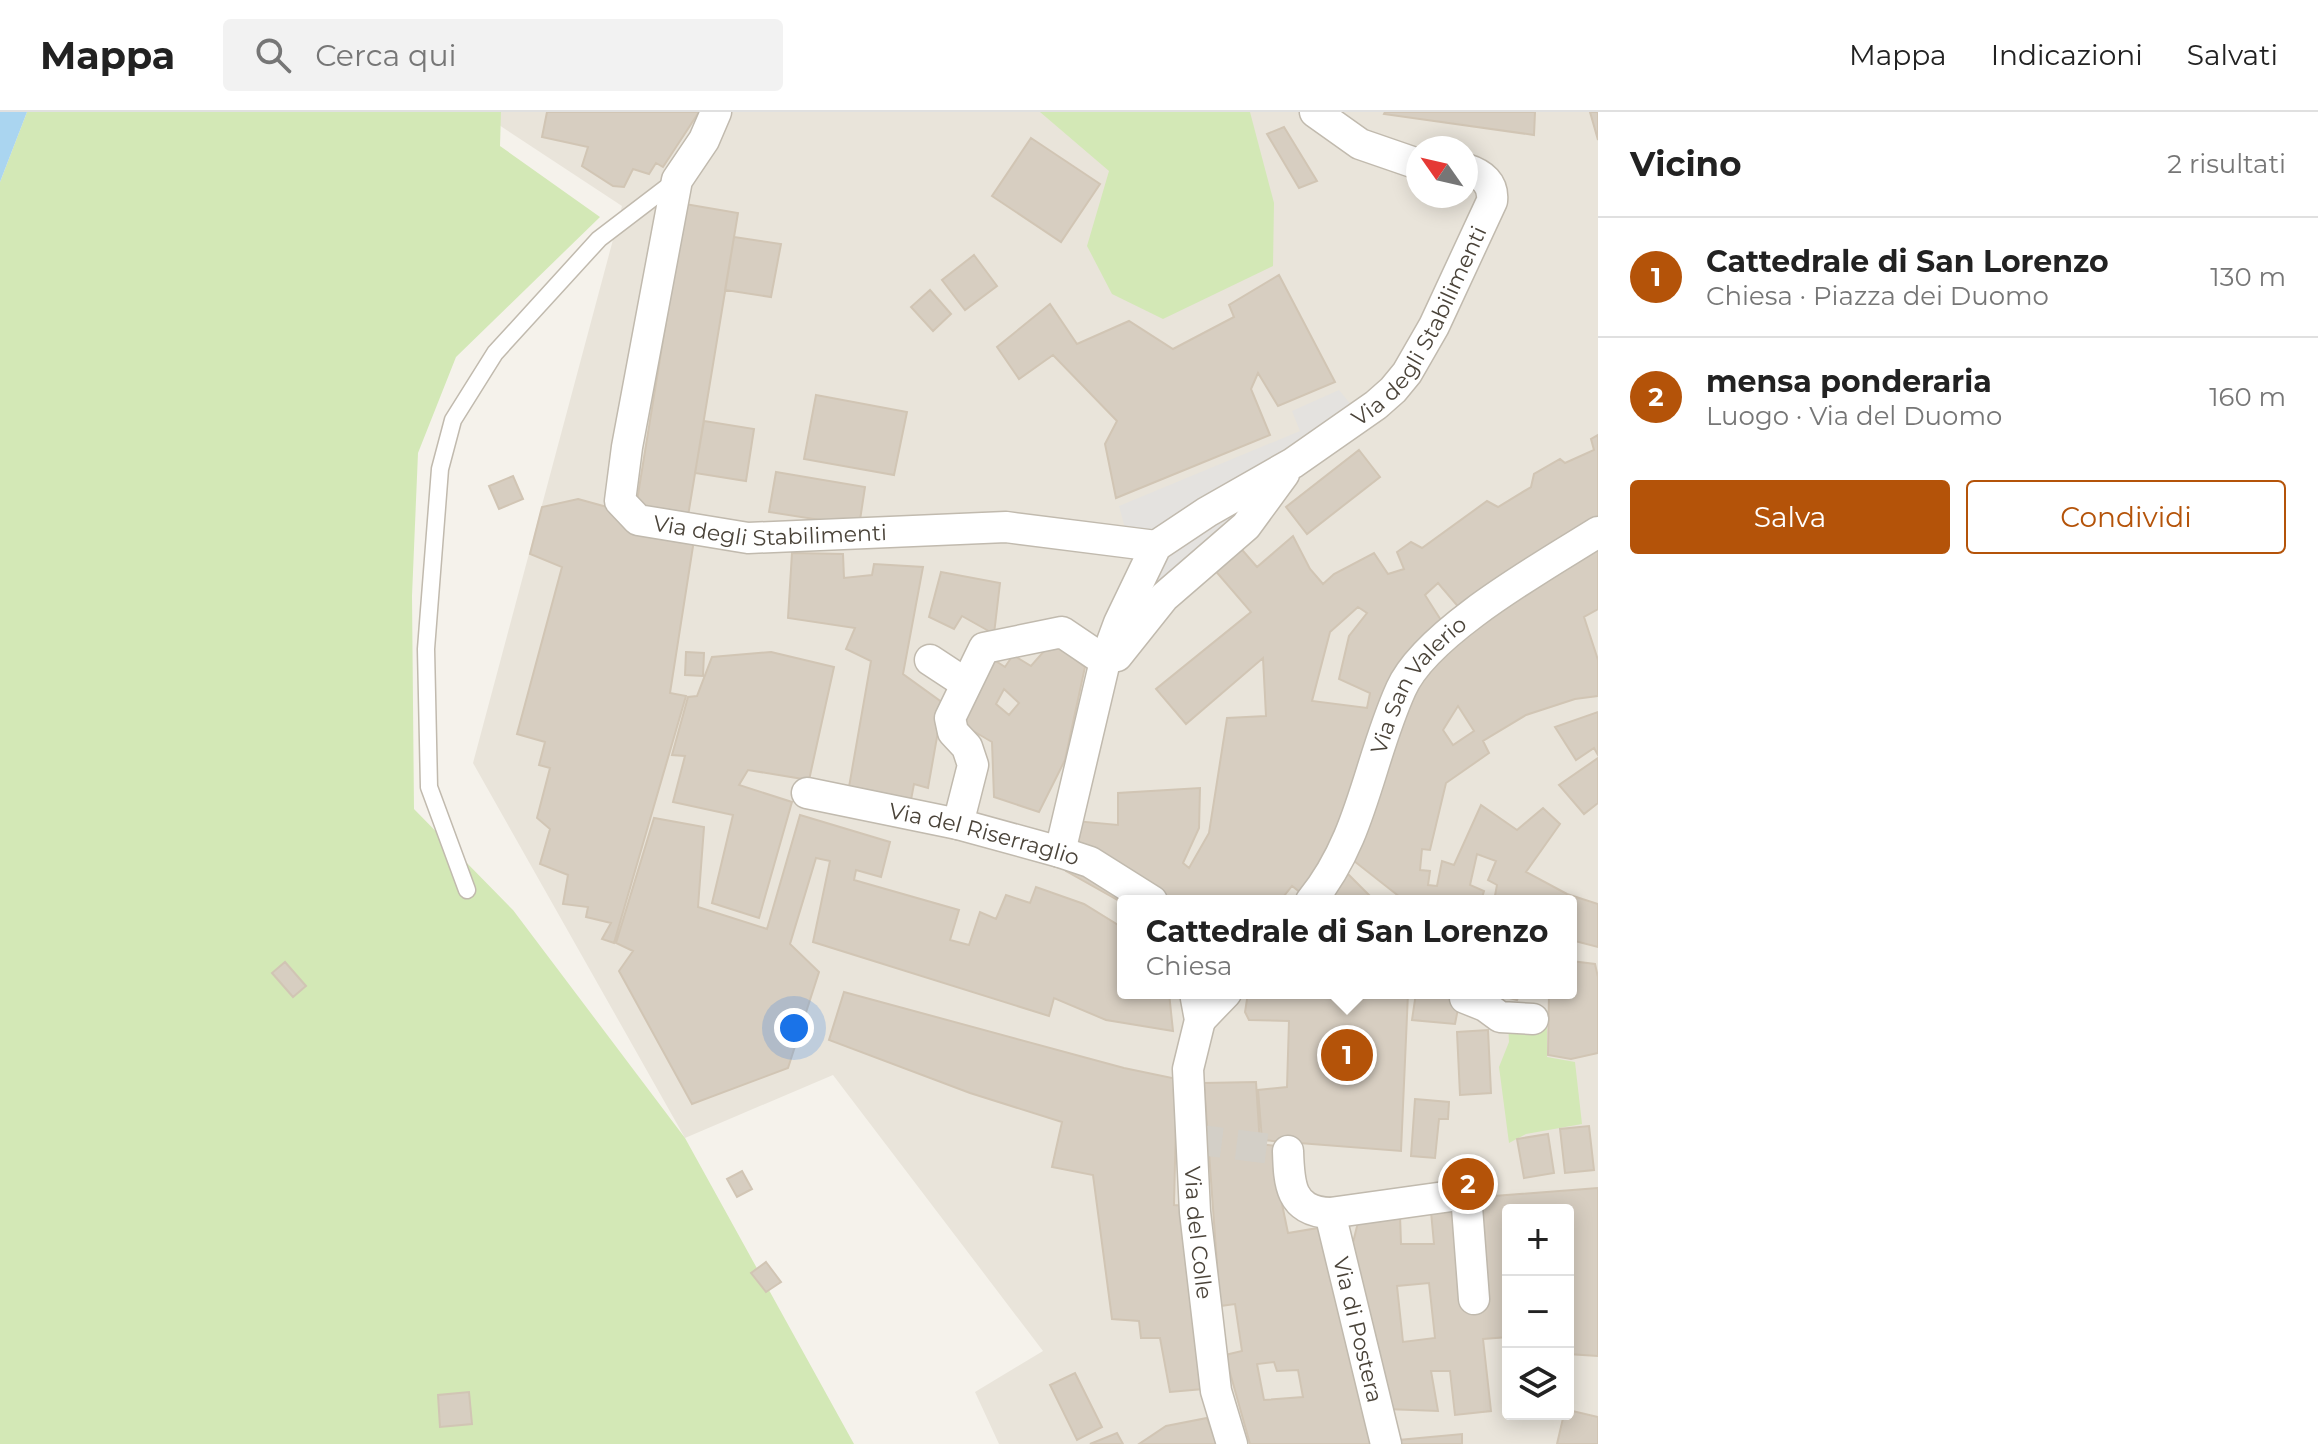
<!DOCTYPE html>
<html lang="it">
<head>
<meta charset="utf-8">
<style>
	:root { --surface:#fff; --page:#f2f2f2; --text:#222; --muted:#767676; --line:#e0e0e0; --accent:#b45309 }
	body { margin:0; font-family:Montserrat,sans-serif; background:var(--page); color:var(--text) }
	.controls { position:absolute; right:24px; bottom:24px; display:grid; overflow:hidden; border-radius:8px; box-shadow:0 4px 20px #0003 }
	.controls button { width:72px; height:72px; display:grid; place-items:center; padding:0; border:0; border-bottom:2px solid var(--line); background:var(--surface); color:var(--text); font:40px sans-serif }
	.compass { position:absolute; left:1406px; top:24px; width:72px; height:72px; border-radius:50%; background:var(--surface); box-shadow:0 4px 20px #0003; rotate:304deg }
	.you { position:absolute; left:794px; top:916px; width:28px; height:28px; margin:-20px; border:6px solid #fff; border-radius:50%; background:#1a73e8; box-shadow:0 0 0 12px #1a73e833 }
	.badge { display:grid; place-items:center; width:52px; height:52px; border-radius:50%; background:var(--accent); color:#fff; font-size:26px; font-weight:700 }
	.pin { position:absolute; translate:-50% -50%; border:4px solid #fff; box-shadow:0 2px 8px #0006 }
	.popup { position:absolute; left:1117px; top:783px; width:460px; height:104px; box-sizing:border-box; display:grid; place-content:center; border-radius:8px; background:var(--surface); filter:drop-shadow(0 2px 6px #0005); font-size:26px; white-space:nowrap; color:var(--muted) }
	.popup b { font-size:30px; color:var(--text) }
	.popup::after { content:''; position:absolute; left:50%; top:100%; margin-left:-16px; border:16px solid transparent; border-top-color:var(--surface) }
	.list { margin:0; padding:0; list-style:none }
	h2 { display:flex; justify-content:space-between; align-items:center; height:104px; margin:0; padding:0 32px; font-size:34px }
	h2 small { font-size:26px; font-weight:400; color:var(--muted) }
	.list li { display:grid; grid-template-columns:52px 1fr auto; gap:24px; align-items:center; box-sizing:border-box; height:120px; padding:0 32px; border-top:2px solid var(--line) }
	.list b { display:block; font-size:30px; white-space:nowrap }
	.list p { margin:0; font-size:26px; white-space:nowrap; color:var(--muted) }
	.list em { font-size:26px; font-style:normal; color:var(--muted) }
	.actions { display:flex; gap:16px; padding:24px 32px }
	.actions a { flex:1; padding:18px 0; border:2px solid var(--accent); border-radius:8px; text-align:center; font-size:28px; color:var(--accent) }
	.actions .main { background:var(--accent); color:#fff }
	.icon { flex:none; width:44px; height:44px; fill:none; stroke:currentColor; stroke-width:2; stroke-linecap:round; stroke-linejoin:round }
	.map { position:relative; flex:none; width:1598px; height:1332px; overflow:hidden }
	header { display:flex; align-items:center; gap:48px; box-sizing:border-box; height:112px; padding:0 40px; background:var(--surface); border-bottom:2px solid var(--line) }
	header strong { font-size:38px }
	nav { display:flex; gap:44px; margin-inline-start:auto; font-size:28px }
	.search { width:560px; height:72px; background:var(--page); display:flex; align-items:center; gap:20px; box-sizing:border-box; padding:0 28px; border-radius:8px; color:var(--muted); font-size:30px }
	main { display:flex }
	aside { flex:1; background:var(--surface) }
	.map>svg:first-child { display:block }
	.residential { fill:#e9e4da; fill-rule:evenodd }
	.green { fill:#d3e8b6 }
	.parking { fill:#e4e2df }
	.water { fill:#aad5f0 }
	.building { fill:#d7cec1; stroke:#d1c5b4; stroke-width:2; fill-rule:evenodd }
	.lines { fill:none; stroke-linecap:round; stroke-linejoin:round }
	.street-tunnel { stroke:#d3cfc7; stroke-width:30; stroke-dasharray:30 15; stroke-linecap:butt }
	.lane-casing { stroke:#c1baae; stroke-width:19 }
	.street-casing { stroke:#c1baae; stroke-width:33 }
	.lane { stroke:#fff; stroke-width:16 }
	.street { stroke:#fff; stroke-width:30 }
	.labels { text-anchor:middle; stroke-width:6; stroke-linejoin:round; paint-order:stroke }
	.street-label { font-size:22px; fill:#4a4339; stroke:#fff }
</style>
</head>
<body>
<header>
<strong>Mappa</strong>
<div class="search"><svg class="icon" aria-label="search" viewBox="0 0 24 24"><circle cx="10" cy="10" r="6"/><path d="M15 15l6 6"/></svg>Cerca qui</div>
<nav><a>Mappa</a><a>Indicazioni</a><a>Salvati</a></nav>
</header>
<main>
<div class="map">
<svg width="1598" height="1332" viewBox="0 0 1598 1332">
	<rect width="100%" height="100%" fill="#f5f2eb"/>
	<path class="residential" d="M 501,0 L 1598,0 L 1598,1332 L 999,1332 L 975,1280 L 1043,1239 L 833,963 L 685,1026 L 473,651 L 622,94 L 499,13 ZM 1418,36 L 1466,36 L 1466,84 L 1418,84 ZM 1123,789 L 1571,789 L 1571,881 L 1123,881 ZM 1508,1098 L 1568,1098 L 1568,1302 L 1508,1302 Z"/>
	<path class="green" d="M 27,0 L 501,0 L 500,34 L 600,105 L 456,245 L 418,341 L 412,484 L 414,697 L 513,798 L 685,1026 L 854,1332 L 0,1332 L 0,70 Z
		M 1040,0 L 1250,0 L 1274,91 L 1273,154 L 1163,207 L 1112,182 L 1087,134 L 1109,59 Z
		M 1508,910 L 1547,913 L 1547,945 L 1575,950 L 1582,1012 L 1526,1022 L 1509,1031 L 1499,955 L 1509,930 Z"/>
	<path class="parking" d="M 1339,278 L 1370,316 L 1300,363 L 1146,493 L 1119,394 L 1300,319 L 1292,299 Z"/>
	<path class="water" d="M 0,0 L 27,0 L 0,70 Z"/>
	<path class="building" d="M 547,0 L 699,0 L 663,55 L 656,51 L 649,62 L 633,57 L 624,75 L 613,74 L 582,54 L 588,35 L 542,25 Z
		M 1385,0 L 1535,0 L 1534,23 L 1384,2 Z
		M 1590,0 L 1598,0 L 1598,28 Z
		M 1284,15 L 1317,69 L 1299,76 L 1267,22 Z
		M 1031,26 L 1100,72 L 1061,130 L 992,84 Z
		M 685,92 L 738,101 L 688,404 L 636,395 Z
		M 734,125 L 781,132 L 771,185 L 725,178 Z
		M 974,143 L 997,174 L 965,198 L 942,168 Z
		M 1279,163 L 1335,270 L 1278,294 L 1258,261 L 1251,277 L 1270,323 L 1116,386 L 1105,332 L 1117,309 L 1053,243 L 1019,267 L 997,235 L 1050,192 L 1077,232 L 1129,209 L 1173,237 L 1234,205 L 1229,193 Z
		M 930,178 L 951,202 L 933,219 L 911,195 Z
		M 816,283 L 907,300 L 894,363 L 804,347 Z
		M 704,309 L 754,317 L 746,369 L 695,361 Z
		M 1598,323 L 1598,409 L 1461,498 L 1438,471 L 1425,483 L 1446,516 L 1310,788 L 1292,774 L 1280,789 L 1123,791 L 1066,759 L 1075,709 L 1118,713 L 1118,681 L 1200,676 L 1199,716 L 1183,751 L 1189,756 L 1209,721 L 1227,606 L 1266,604 L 1263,546 L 1186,612 L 1156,577 L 1251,500 L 1213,456 L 1237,432 L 1257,455 L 1293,424 L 1310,457 L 1323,472 L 1334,462 L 1374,441 L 1388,462 L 1404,457 L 1397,440 L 1411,430 L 1422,436 L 1487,389 L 1498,395 L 1531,375 L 1534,362 L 1560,347 L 1565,351 L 1594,338 L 1591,327 ZM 1358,495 L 1367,501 L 1349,524 L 1339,567 L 1370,581 L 1367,596 L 1312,589 L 1330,520 Z
		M 1359,338 L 1380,365 L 1307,422 L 1286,395 Z
		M 776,360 L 865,375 L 860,408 L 833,410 L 769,400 Z
		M 513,364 L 523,387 L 499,397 L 489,374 Z
		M 578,387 L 607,395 L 694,428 L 670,581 L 686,584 L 614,831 L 602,827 L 611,811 L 586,805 L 588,795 L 563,792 L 568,763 L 540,752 L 550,717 L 537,706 L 550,656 L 539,653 L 545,630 L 517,622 L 562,455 L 530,442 L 542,395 Z
		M 1598,434 L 1598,497 L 1584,505 L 1598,548 L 1598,584 L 1575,587 L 1526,603 L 1483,629 L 1489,641 L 1446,671 L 1430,738 L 1422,737 L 1420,758 L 1430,759 L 1428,773 L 1437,774 L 1442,749 L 1454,753 L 1481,693 L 1517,718 L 1543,696 L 1560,712 L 1526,760 L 1567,782 L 1598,792 L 1598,835 L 1571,828 L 1571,789 L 1494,789 L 1497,773 L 1488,768 L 1496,749 L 1477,742 L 1470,773 L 1484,779 L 1481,789 L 1405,789 L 1354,749 L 1397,606 L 1427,547 ZM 1458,594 L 1474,619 L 1453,633 L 1443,618 Z
		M 792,441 L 843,442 L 844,466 L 872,463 L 874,452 L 923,455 L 903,562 L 943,591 L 928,676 L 914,672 L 910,693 L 849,675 L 871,549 L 846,537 L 855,516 L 788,506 Z
		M 941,460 L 1000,471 L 994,522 L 962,504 L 954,517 L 929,505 Z
		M 1052,530 L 1085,555 L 1065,648 L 1039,700 L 994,685 L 992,630 L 956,609 L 991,546 L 1005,555 L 1013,543 L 1031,554 ZM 1004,577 L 1019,591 L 1009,603 L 996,592 Z
		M 686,540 L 704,541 L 703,564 L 685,563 Z
		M 771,540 L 834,555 L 809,668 L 748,658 L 739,673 L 792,690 L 759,806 L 712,791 L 733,703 L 673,690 L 685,644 L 672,643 L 688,585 L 697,584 L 712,545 Z
		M 1598,600 L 1598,643 L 1594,636 L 1576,648 L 1555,615 Z
		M 1598,646 L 1598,691 L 1584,702 L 1559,673 Z
		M 800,703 L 890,730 L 881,765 L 856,758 L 854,768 L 959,798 L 950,828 L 969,833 L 980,800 L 996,807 L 1006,783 L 1030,791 L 1036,775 L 1084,792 L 1123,816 L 1123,881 L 1169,881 L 1173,919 L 1106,908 L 1054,886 L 1049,904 L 813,830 L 830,749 L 816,746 L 790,832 L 819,860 L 788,956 L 692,992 L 619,859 L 633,839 L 616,831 L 654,706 L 704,715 L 698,795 L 767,817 Z
		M 1348,762 L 1375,789 L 1324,789 Z
		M 1571,849 L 1595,852 L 1598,865 L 1598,941 L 1571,947 L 1548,943 L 1549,881 L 1571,881 Z
		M 285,850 L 306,874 L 293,885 L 272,861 Z
		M 844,880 L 1124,956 L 1177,967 L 1174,1093 L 1188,1094 L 1203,1277 L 1170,1280 L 1160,1226 L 1141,1226 L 1139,1209 L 1112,1207 L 1093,1063 L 1052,1055 L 1062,1010 L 970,981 L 829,928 Z
		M 1248,881 L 1408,881 L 1401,1039 L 1262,1028 L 1258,978 L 1287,975 L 1289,909 L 1249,908 L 1245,900 Z
		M 1416,881 L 1461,881 L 1455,912 L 1412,908 Z
		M 1491,881 L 1520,881 L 1517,888 Z
		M 1488,918 L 1491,981 L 1460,983 L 1457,920 Z
		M 1256,970 L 1260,1032 L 1276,1034 L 1282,1092 L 1288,1121 L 1324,1115 L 1375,1332 L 1250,1332 L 1225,1243 L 1242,1239 L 1235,1192 L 1220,1194 L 1204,971 ZM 1274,1250 L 1277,1259 L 1298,1258 L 1303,1285 L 1264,1288 L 1257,1252 Z
		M 1415,987 L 1449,990 L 1448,1007 L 1439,1007 L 1435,1046 L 1411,1044 Z
		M 1589,1014 L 1594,1058 L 1565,1061 L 1560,1017 Z
		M 1548,1022 L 1554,1061 L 1524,1066 L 1517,1027 Z
		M 742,1059 L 752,1077 L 737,1085 L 727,1067 Z
		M 1598,1076 L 1598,1244 L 1568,1242 L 1568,1098 L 1508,1098 L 1508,1225 L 1483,1227 L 1491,1299 L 1455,1303 L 1450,1259 L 1431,1259 L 1438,1299 L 1386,1297 L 1348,1151 L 1360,1102 L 1400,1103 L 1401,1132 L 1434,1132 L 1430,1089 ZM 1429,1171 L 1435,1226 L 1403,1230 L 1397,1174 Z
		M 766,1150 L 781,1170 L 766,1180 L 751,1161 Z
		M 1075,1261 L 1102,1315 L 1077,1328 L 1050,1273 Z
		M 469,1280 L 472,1312 L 440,1315 L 438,1283 Z
		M 1568,1298 L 1598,1305 L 1598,1332 L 1557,1332 L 1564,1302 L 1568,1302 Z
		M 1207,1306 L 1217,1332 L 1139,1332 L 1166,1314 Z
		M 1117,1321 L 1123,1332 L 1090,1332 Z
		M 1462,1322 L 1462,1332 L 1400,1332 L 1399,1328 Z"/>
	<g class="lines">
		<path class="street-tunnel" d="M 1192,1027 L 1288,1039"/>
		<defs>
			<path id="lane" d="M 467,778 L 429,675 L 426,537 L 440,357 L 453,308 L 495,241 L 599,127 L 675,69"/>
			<g id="street">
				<path id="s1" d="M 716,0 L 704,28 L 677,68 L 627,335 L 620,389 L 638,408 L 748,426 L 1006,415 L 1156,434"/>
				<path d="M 1315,0 L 1360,32 L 1418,52"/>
				<path d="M 1117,544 L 1164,485 L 1246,414 L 1284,362"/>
				<path d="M 930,548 L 965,571"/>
				<path id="s2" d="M 807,681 L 958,712 L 1060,740 L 1090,750 L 1152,789"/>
				<path d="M 958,712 L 973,653 L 967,635 L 953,620 L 950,606 L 984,536 L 1062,520 L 1105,549"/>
				<path id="s3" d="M 1060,740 L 1105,549 L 1119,511 L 1156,434 L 1207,400 L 1293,351 L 1376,293 L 1393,278 L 1407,261 L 1434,214 L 1492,89 C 1494,71 1482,62 1466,57"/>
				<path id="s4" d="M 1311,789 C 1363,725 1368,650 1401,577 C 1426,520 1544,454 1598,420"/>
				<path id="s5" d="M 1195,881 L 1200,908 L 1188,957 L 1195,1100 L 1216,1279 L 1232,1332"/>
				<path d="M 1465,886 L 1485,894 L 1500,905 L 1533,907"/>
				<path d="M 1200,908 L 1226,881"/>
				<path d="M 1288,1039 C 1289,1072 1290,1099 1330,1101 L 1466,1082 L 1474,1187"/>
				<path id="s6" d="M 1330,1101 L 1386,1332"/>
			</g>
		</defs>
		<use href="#lane" class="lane-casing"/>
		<use href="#street" class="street-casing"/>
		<use href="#lane" class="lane"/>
		<use href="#street" class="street"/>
	</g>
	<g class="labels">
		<g class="street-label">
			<text dy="8" stroke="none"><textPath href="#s3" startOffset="674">Via degli Stabilimenti</textPath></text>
			<text dy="8" stroke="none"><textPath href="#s1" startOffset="564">Via degli Stabilimenti</textPath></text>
			<text dy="8" stroke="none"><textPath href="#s4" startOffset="244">Via San Valerio</textPath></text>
			<text dy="8" stroke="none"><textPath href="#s2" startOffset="182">Via del Riserraglio</textPath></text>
			<text dy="8" stroke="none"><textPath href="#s5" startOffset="242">Via del Colle</textPath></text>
			<text dy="8" stroke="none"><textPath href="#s6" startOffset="120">Via di Postera</textPath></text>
		</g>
	</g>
</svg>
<div class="controls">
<button>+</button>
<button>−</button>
<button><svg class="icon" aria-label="layers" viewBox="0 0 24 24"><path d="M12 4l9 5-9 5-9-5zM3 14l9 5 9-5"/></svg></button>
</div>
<svg class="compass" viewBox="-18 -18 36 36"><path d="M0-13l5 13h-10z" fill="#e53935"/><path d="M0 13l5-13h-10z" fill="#767676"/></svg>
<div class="you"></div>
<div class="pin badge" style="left:1347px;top:943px">1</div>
<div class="popup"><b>Cattedrale di San Lorenzo</b>Chiesa</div>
<div class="pin badge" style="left:1468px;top:1072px">2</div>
</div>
<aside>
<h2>Vicino<small>2 risultati</small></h2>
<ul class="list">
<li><span class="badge">1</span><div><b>Cattedrale di San Lorenzo</b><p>Chiesa · Piazza dei Duomo</p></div><em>130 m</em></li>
<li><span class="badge">2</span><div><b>mensa ponderaria</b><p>Luogo · Via del Duomo</p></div><em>160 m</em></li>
</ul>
<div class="actions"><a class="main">Salva</a><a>Condividi</a></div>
</aside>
</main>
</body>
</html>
